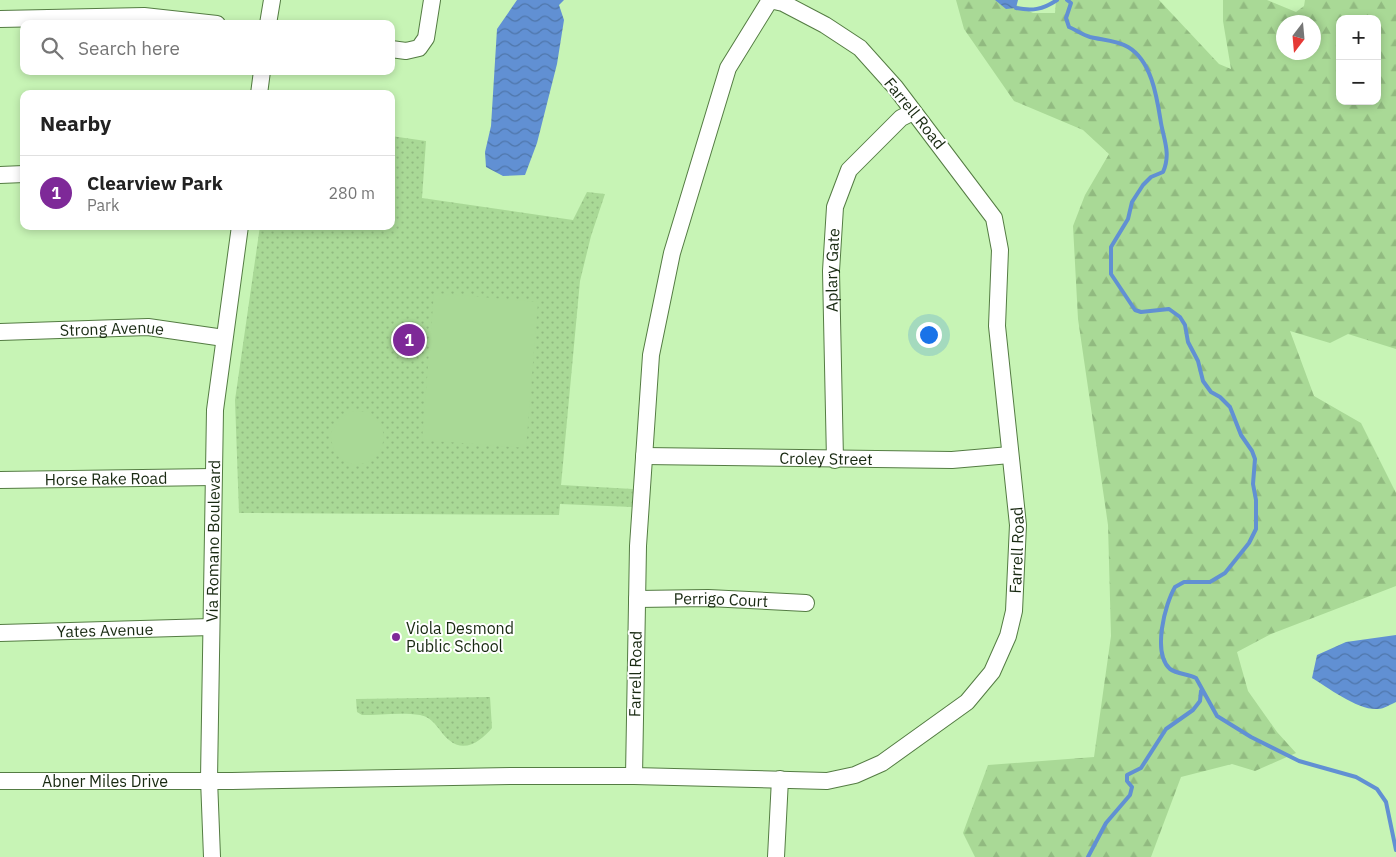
<!DOCTYPE html>
<html lang="en">
<head>
<meta charset="utf-8">
<style>
	:root { --surface:#fff; --page:#f6f6f6; --text:#222; --muted:#767676; --line:#e0e0e0; --accent:#7e2998 }
	body { margin:0; font-family:"IBM Plex Sans",sans-serif; background:var(--page); color:var(--text) }
	.controls { position:absolute; right:15px; top:15px; display:grid; overflow:hidden; border-radius:10px; box-shadow:0 2px 8px #0003 }
	.controls button { width:45px; height:45px; display:grid; place-items:center; padding:0; border:0; border-bottom:1px solid var(--line); background:var(--surface); color:var(--text); font:25px sans-serif }
	.compass { position:absolute; left:1276px; top:15px; width:45px; height:45px; border-radius:50%; background:var(--surface); box-shadow:0 2px 8px #0003; rotate:196deg }
	.you { position:absolute; left:928px; top:334px; width:18px; height:18px; margin:-12px; border:4px solid #fff; border-radius:50%; background:#1a73e8; box-shadow:0 0 0 8px #1a73e833 }
	.badge { display:grid; place-items:center; width:32px; height:32px; border-radius:50%; background:var(--accent); color:#fff; font-size:16px; font-weight:700 }
	.pin { position:absolute; translate:-50% -50%; border:2px solid #fff; box-shadow:0 1px 5px #0006 }
	.list { margin:0; padding:0; list-style:none }
	h2 { display:flex; justify-content:space-between; align-items:center; height:65px; margin:0; padding:0 20px; font-size:21px }
	h2 small { font-size:16px; font-weight:400; color:var(--muted) }
	.list li { display:grid; grid-template-columns:32px 1fr auto; gap:15px; align-items:center; box-sizing:border-box; height:75px; padding:0 20px; border-top:1px solid var(--line) }
	.list b { display:block; font-size:19px; white-space:nowrap }
	.list p { margin:0; font-size:16px; white-space:nowrap; color:var(--muted) }
	.list em { font-size:16px; font-style:normal; color:var(--muted) }
	.icon { flex:none; width:28px; height:28px; fill:none; stroke:currentColor; stroke-width:2; stroke-linecap:round; stroke-linejoin:round }
	.map { position:relative; flex:none; width:1396px; height:857px; overflow:hidden }
	.search { position:absolute; background:var(--surface); box-shadow:0 2px 8px #0003; left:20px; top:20px; width:375px; height:55px; display:flex; align-items:center; gap:12px; box-sizing:border-box; padding:0 18px; border-radius:10px; color:var(--muted); font-size:19px }
	.panel { position:absolute; background:var(--surface); box-shadow:0 2px 8px #0003; left:20px; top:90px; width:375px; height:140px; border-radius:10px }
	.map>svg:first-child { display:block }
	.grass { fill:url(#grass-dots) }
	.forest { fill:url(#forest-firs); fill-rule:evenodd }
	.garden { fill:#a9d996 }
	.water { fill:url(#water-waves) }
	.lines { fill:none; stroke-linecap:round; stroke-linejoin:round }
	.stream { stroke:#6190d3; stroke-width:4 }
	.minor-casing { stroke:#547c43; stroke-width:18 }
	.minor { stroke:#fff; stroke-width:16 }
	.poi-dot { fill:#7e2998; stroke:#fff; stroke-width:2 }
	.labels { text-anchor:middle; stroke-width:4; stroke-linejoin:round; paint-order:stroke }
	.street-label { font-size:16px; fill:#182911; stroke:#fff }
	.poi-label { font-size:16px; fill:#182911; stroke:#fff; text-anchor:start }
</style>
</head>
<body>
<div class="map">
<svg width="1396" height="857" viewBox="0 0 1396 857">
	<defs>
		<pattern id="grass-dots" width="8" height="8" patternUnits="userSpaceOnUse" patternTransform="scale(1.25)"><rect width="8" height="8" fill="#a9d996"/><path d="M2 2h.1M6 6h.1" fill="none" stroke="#91ba80" stroke-width="1.8" stroke-linecap="round"/></pattern>
		<pattern id="forest-firs" width="22" height="20" patternUnits="userSpaceOnUse" patternTransform="scale(1.25)"><rect width="22" height="20" fill="#a9d996"/><path d="M5 1l3.5 6h-7zM16 11l3.5 6h-7z" fill="#91ba80"/></pattern>
		<pattern id="water-waves" width="16" height="10" patternUnits="userSpaceOnUse" patternTransform="scale(1.25)"><rect width="16" height="10" fill="#6190d3"/><path d="M0 5q4-4 8 0t8 0" fill="none" stroke="#4f76aa"/></pattern>
	</defs>
	<rect width="100%" height="100%" fill="#c7f4b5"/>
	<path class="grass" d="M 391,136 L 426,141 L 422,198 L 573,220 L 587,192 L 605,194 L 591,236 L 580,281 L 561,485 L 633,489 L 632,507 L 560,504 L 559,515 L 239,513 L 235,400 L 260,226 L 391,226 Z
		M 490,697 L 492,728 C 482,740 465,754 449,740 C 439,732 435,718 420,715 C 402,712 380,715 362,715 L 357,712 L 356,699 Z"/>
	<path class="forest" d="M 956,0 L 1005,0 L 1033,13 L 1055,13 L 1056,0 L 1159,0 L 1219,64 L 1231,69 L 1223,21 L 1223,0 L 1267,0 L 1296,12 L 1304,6 L 1305,0 L 1396,0 L 1396,349 L 1348,334 L 1330,343 L 1290,331 L 1314,396 L 1361,423 L 1396,493 L 1396,586 L 1271,634 L 1237,652 L 1248,691 L 1277,732 L 1296,753 L 1255,771 L 1232,764 L 1181,777 L 1151,857 L 975,857 L 963,833 L 988,765 L 1094,757 L 1111,636 L 1108,525 L 1078,319 L 1073,226 L 1085,195 L 1109,154 L 1083,130 L 1014,101 L 964,29 ZM 1340,19 L 1377,19 L 1377,101 L 1340,101 ZM 1284,22 L 1314,22 L 1314,52 L 1284,52 Z"/>
	<path class="garden" d="M 434,293 L 538,302 L 526,448 L 422,440 Z
		M 351,411 L 369,412 L 382,426 C 383,431 384,437 383,442 C 380,462 356,471 341,459 C 333,452 332,443 330,434 L 340,419 Z"/>
	<path class="water" d="M 517,0 L 564,0 L 559,5 L 564,20 L 557,64 L 537,143 L 525,175 L 503,176 L 486,167 L 485,152 L 491,126 L 497,29 Z
		M 995,0 L 1018,0 L 1016,8 L 1006,9 Z
		M 1396,635 L 1396,702 C 1391,704 1384,709 1378,709 C 1359,711 1327,687 1312,678 L 1317,655 L 1346,642 Z"/>
	<g class="lines">
		<path class="stream" d="M 1067,0 L 1071,3 L 1066,18 L 1069,27 C 1076,30 1083,35 1090,37 C 1102,40 1116,40 1128,47 C 1152,61 1157,98 1161,123 C 1164,140 1171,154 1163,172 L 1151,177 L 1143,185 L 1132,202 L 1128,219 L 1111,247 L 1111,274 L 1135,310 L 1141,312 L 1169,309 L 1180,317 L 1185,325 L 1188,342 L 1198,361 L 1203,381 L 1211,392 L 1220,397 L 1230,407 L 1241,435 L 1252,451 L 1255,459 L 1253,484 L 1256,500 L 1256,529 L 1249,543 L 1225,573 L 1210,582 L 1184,582 L 1175,587 C 1165,604 1152,653 1170,669 C 1177,674 1188,674 1196,678 L 1217,716 L 1251,737 L 1299,761 L 1356,777 L 1377,789 L 1386,802 L 1396,850
			M 1016,8 C 1032,11 1042,10 1057,0
			M 1088,857 L 1106,823 L 1130,795 L 1132,787 L 1127,781 L 1127,775 L 1141,768 L 1166,729 L 1193,710 L 1200,701 L 1201,691"/>
		<defs>
			<g id="minor">
				<path d="M 0,19 L 144,16 L 217,24"/>
				<path d="M 268,24 L 272,0"/>
				<path d="M 391,49 L 406,51 L 419,48 L 426,38 L 432,0"/>
				<path d="M 259,94 L 262,71"/>
				<path d="M 0,175 L 24,174"/>
				<path id="s1" d="M 0,332 L 148,327 L 224,338"/>
				<path id="s2" d="M 644,456 L 952,460 L 1010,455"/>
				<path id="s3" d="M 835,460 L 831,271 L 835,207 L 849,170 L 901,118 L 913,112"/>
				<path id="s4" d="M 0,480 L 213,477"/>
				<path id="s5" d="M 637,599 L 708,598 L 806,603"/>
				<path id="s6" d="M 0,633 L 211,627"/>
				<path id="s7" d="M 0,781 L 232,781 L 511,776 L 634,776 L 827,781 L 855,775 L 882,763 L 967,702 L 992,672 L 1008,636 L 1014,611 L 1018,525 L 997,326 L 1000,250 L 994,218 L 895,87 L 860,48 L 825,25 L 783,3 L 770,0 L 728,68 L 672,253 L 651,355 L 638,546 L 634,776"/>
				<path id="s8" d="M 212,857 L 209,779 L 215,410 L 240,226"/>
				<path d="M 776,857 L 780,779"/>
			</g>
		</defs>
		<use href="#minor" class="minor-casing"/>
		<use href="#minor" class="minor"/>
	</g>
	<circle class="poi-dot" cx="396" cy="637" r="5"/>
	<g class="labels">
		<g class="street-label">
			<text transform="translate(915 113) rotate(51)" y="6">Farrell Road</text>
			<text dy="6" stroke="none"><textPath href="#s3" startOffset="190">Aplary Gate</textPath></text>
			<text dy="6" stroke="none"><textPath href="#s1" startOffset="112">Strong Avenue</textPath></text>
			<text dy="6" stroke="none"><textPath href="#s2" startOffset="182">Croley Street</textPath></text>
			<text dy="6" stroke="none"><textPath href="#s4" startOffset="106">Horse Rake Road</textPath></text>
			<text dy="6" stroke="none"><textPath href="#s8" startOffset="316">Via Romano Boulevard</textPath></text>
			<text dy="6" stroke="none"><textPath href="#s7" startOffset="1155">Farrell Road</textPath></text>
			<text dy="6" stroke="none"><textPath href="#s5" startOffset="84">Perrigo Court</textPath></text>
			<text dy="6" stroke="none"><textPath href="#s6" startOffset="105">Yates Avenue</textPath></text>
			<text transform="translate(635 674) rotate(-89)" y="6">Farrell Road</text>
			<text dy="6" stroke="none"><textPath href="#s7" startOffset="105">Abner Miles Drive</textPath></text>
		</g>
		<g class="poi-label">
			<text x="406" y="634">Viola Desmond<tspan x="406" dy="18">Public School</tspan></text>
		</g>
	</g>
</svg>
<div class="controls">
<button>+</button>
<button>−</button>
</div>
<svg class="compass" viewBox="-18 -18 36 36"><path d="M0-13l5 13h-10z" fill="#e53935"/><path d="M0 13l5-13h-10z" fill="#767676"/></svg>
<div class="you"></div>
<div class="pin badge" style="left:409px;top:340px">1</div>
<div class="search"><svg class="icon" aria-label="search" viewBox="0 0 24 24"><circle cx="10" cy="10" r="6"/><path d="M15 15l6 6"/></svg>Search here</div>
<section class="panel">
<h2>Nearby<small></small></h2>
<ul class="list">
<li><span class="badge">1</span><div><b>Clearview Park</b><p>Park</p></div><em>280 m</em></li>
</ul>
</section>
</div>
</body>
</html>
